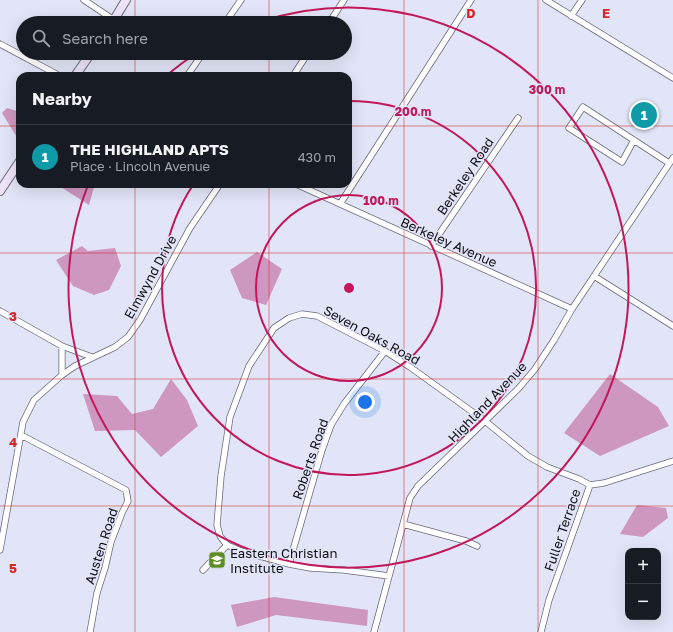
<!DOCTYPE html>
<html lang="en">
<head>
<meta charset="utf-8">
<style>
	:root { --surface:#171b24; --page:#20242c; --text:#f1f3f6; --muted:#9ea1a6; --line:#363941; --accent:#5d8e24 }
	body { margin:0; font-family:"Golos Text",sans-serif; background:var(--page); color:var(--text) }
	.controls { position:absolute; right:12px; bottom:12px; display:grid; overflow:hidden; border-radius:8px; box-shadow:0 4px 16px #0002 }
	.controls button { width:36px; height:36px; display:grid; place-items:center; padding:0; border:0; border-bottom:1px solid var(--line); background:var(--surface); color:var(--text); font:20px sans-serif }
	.you { position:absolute; left:365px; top:402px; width:14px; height:14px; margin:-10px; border:3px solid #fff; border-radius:50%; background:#1a73e8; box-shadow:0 0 0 6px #1a73e833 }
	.badge { display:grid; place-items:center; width:26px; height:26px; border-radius:50%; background:var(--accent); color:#fff; font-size:13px; font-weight:700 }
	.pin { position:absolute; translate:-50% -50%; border:2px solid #fff; box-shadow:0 1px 4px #0006 }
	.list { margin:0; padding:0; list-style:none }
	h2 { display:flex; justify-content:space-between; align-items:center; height:52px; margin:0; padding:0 16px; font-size:17px }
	h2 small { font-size:13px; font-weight:400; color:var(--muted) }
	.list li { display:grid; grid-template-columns:26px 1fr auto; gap:12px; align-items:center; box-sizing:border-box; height:64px; padding:0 16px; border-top:1px solid var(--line) }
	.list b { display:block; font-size:15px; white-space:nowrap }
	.list p { margin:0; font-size:13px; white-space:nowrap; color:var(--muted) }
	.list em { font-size:13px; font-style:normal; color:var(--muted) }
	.icon { flex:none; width:22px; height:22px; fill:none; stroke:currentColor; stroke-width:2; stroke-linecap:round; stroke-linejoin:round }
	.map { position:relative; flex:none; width:673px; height:632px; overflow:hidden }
	.search { position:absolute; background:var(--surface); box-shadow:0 4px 16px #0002; left:16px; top:16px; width:336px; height:44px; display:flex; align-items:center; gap:10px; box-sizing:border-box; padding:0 14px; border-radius:22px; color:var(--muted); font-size:15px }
	.panel { position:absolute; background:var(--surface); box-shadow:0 4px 16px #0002; left:16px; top:72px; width:336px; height:116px; border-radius:12px }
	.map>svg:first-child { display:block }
	.forest { fill:#ce97c0 }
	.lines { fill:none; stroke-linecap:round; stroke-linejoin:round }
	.street-casing { stroke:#676979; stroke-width:7 }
	.secondary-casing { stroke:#676979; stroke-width:10 }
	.street { stroke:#fff; stroke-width:5.5 }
	.secondary { stroke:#ede3f8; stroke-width:8 }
	.grid { fill:none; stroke:#d62828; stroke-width:1; stroke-opacity:0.55 }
	.ring { fill:none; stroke:#c2185b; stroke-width:2 }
	.labels { text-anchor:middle; stroke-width:3; stroke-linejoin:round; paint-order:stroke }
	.street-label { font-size:13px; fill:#0c0d13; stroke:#e2e5f7 }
	.poi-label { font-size:13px; fill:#0c0d13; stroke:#e2e5f7; text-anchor:start }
	.grid-label { font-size:13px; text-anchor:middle; font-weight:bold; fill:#d62828; stroke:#e2e5f7; stroke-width:3; stroke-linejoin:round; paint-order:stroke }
	.centre { fill:#c2185b; stroke:#e2e5f7; stroke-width:2 }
	.ring-label { font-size:12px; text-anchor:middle; font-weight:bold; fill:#c2185b; stroke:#e2e5f7; stroke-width:3; stroke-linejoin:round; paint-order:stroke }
</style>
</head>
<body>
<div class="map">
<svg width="673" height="632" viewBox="0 0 673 632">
	<rect width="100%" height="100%" fill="#e2e5f7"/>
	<path class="forest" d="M 7,108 L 20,112 L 20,142 L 2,113 Z
		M 56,184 L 95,184 L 89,205 Z
		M 82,246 L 88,251 L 115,248 L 121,266 L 109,290 L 94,295 L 73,286 L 56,260 Z
		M 257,252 L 282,269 L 266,305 L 242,298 L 230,270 Z
		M 610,374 L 658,407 L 669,426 L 600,456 L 564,433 Z
		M 171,379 L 187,400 L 198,426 L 161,457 L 135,430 L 95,431 L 83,394 L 117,396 L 132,414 L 153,409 Z
		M 637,505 L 666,508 L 668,518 L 643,537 L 620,534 Z
		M 274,597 L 368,610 L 367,626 L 276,615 L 237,627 L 231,605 Z"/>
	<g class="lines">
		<defs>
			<path id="street" d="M 84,0 L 114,20
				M 546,0 L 673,78
				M 571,16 L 582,0
				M 225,23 L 241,0
				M 329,23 L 344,0
				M 0,44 L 60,76
				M 187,76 L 203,53
				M 293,76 L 308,53
				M 634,140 L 622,162 L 569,128 L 583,107 L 669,163
				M 296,184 L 572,309
				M 340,204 L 471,0
				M 431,246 L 518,118
				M 594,276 L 673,326
				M 0,311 L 62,346 L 92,357
				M 62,375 L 62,346
				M 21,435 L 126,490 L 128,501 L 122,513 L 111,542 L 105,568 L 97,593 L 90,632
				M 590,485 L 604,483 L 673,461
				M 403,524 L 466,541 L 477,546
				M 0,550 L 23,422 L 34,400 L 62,375 L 75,366 L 115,347 L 128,337 L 140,320 L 190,228 L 220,184
				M 289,564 L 322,450 L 331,425 L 344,404 L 385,351
				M 203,570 L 227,545
				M 389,576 L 344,570 L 310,568 L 289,564 L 241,551 L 227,545 L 220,536 L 217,525 L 221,476 L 230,417 L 249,366 L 274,328 L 289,318 L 302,314 L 317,316 L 385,351 L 410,367 L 485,421 L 528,456 L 547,467 L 579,479 L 590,485
				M 374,632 L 410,498 L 418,486 L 518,389 L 535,369 L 554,340 L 572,309 L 673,158
				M 541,632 L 549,600 L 590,485"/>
			<path id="secondary" d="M 112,23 L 126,0
				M 75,76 L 91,53
				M 0,191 L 20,161"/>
		</defs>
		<use href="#street" class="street-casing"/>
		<use href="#secondary" class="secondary-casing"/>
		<use href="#street" class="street"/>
		<use href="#secondary" class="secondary"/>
	</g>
	<path class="grid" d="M 135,0 L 135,23M 269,0 L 269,23M 404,0 L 404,632M 538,0 L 538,632M 135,53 L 135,76M 269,53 L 269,76M 0,126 L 20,126M 348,126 L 673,126M 135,184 L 135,632M 269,184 L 269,632M 0,253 L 673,253M 0,379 L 673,379M 0,506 L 673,506"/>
	<g class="ring">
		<circle cx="349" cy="288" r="93"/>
		<path d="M349 101A187 187 0 1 1 193 185"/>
		<path d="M167 75A280 280 0 0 1 197 53M260 22A280 280 0 1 1 88 185"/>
	</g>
	<defs>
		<symbol id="school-square" viewBox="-11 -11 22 22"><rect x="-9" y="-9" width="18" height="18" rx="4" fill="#5d8e24" stroke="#e2e5f7"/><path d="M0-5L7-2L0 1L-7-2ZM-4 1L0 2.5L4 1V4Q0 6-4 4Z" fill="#fff"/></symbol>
	</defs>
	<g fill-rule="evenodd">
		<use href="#school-square" x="207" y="550" width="20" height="20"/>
	</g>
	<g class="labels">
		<g class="street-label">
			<text transform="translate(465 176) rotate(-56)" y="5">Berkeley Road</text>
			<text transform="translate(449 242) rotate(24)" y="5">Berkeley Avenue</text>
			<text transform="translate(150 277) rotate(-61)" y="5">Elmwynd Drive</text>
			<text transform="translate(372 335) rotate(29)" y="5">Seven Oaks Road</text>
			<text transform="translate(487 402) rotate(-46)" y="5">Highland Avenue</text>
			<text transform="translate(310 459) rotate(-71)" y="5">Roberts Road</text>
			<text transform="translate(562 530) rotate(-71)" y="5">Fuller Terrace</text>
			<text transform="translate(101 546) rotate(-72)" y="5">Austen Road</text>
		</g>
		<g class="poi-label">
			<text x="230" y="558">Eastern Christian<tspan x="230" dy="15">Institute</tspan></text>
		</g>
	</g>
	<g class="grid-label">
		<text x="471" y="18">D</text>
		<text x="606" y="18">E</text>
		<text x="13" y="321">3</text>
		<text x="13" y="447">4</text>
		<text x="13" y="573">5</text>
	</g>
	<circle cx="349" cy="288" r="6" class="centre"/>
	<g class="ring-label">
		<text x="547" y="94">300 m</text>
		<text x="413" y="116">200 m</text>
		<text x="381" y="205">100 m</text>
	</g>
</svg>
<div class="controls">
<button>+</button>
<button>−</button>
</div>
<div class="you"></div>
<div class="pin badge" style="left:644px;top:115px;background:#0f9aa8">1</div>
<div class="search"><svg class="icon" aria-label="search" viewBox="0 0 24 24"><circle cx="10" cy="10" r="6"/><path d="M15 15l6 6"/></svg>Search here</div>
<section class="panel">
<h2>Nearby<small></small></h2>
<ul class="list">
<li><span class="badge" style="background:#0f9aa8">1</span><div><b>THE HIGHLAND APTS</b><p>Place · Lincoln Avenue</p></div><em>430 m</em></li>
</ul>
</section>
</div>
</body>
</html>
